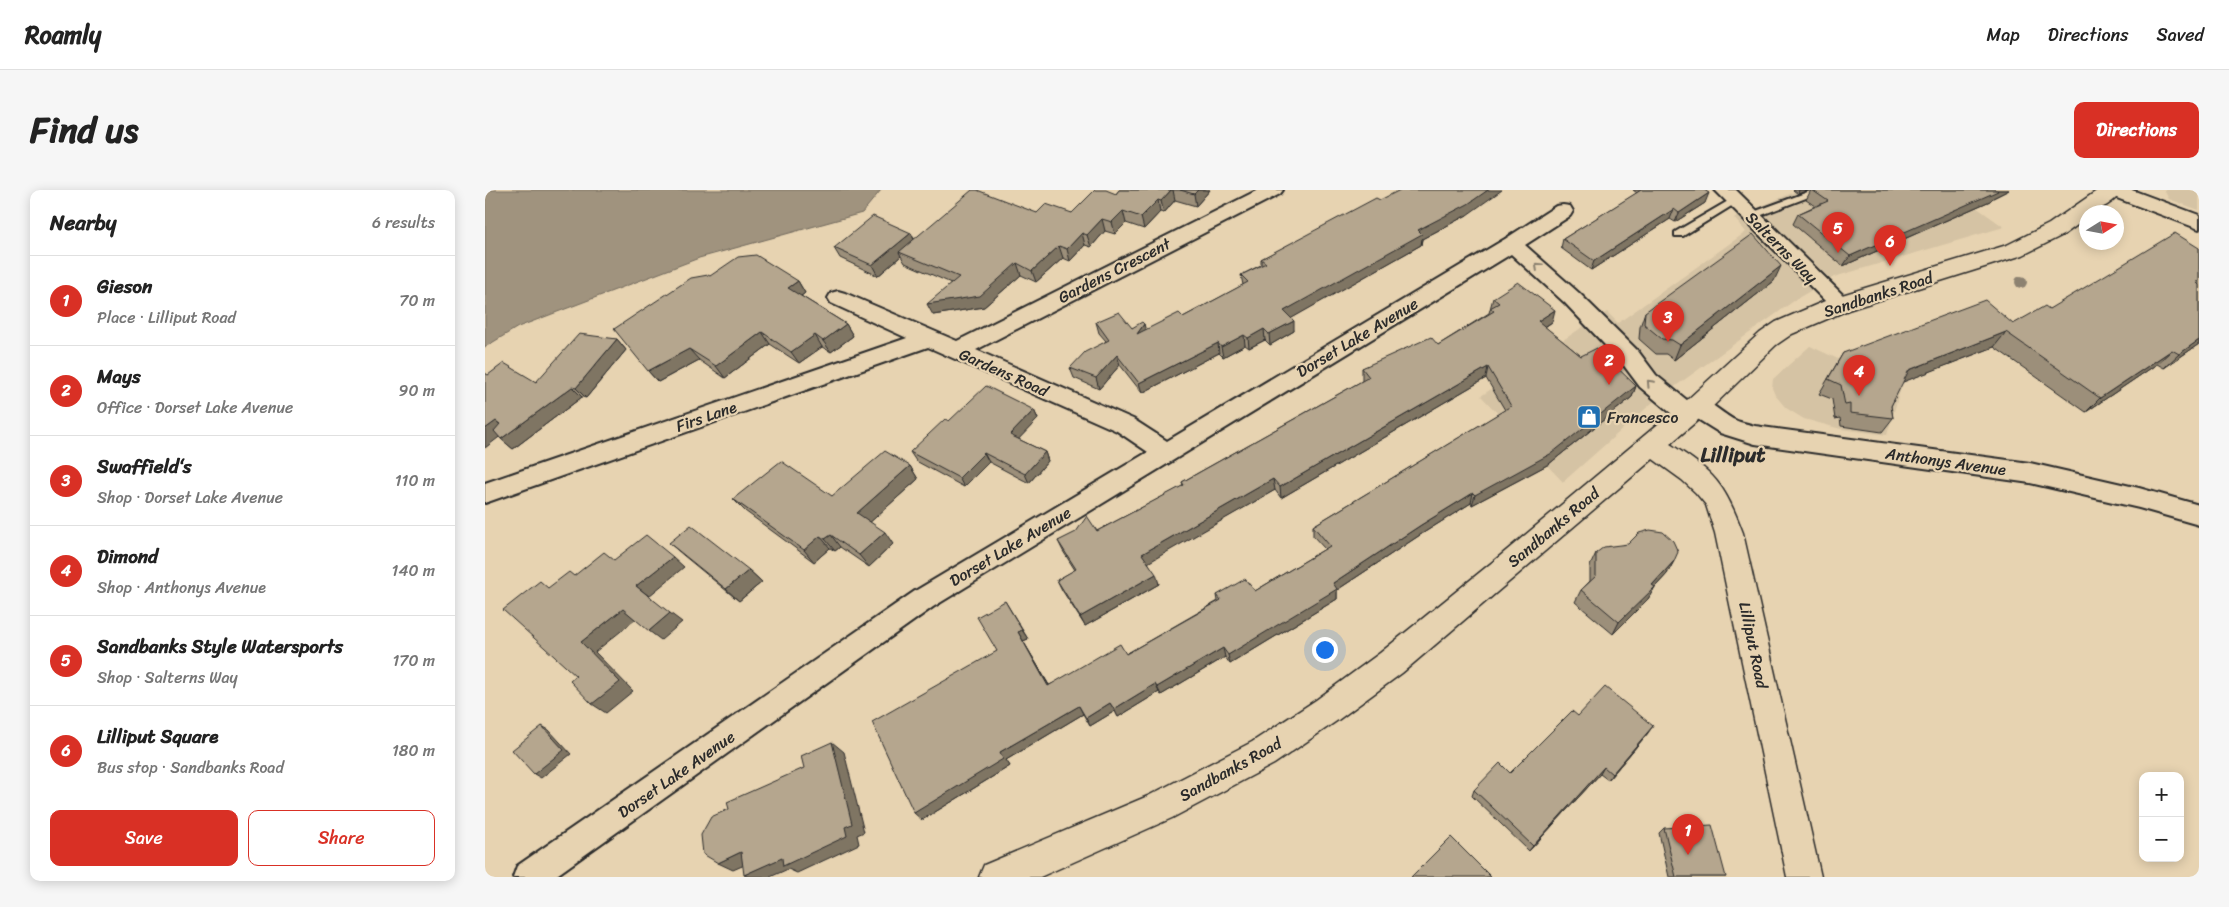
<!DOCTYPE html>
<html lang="en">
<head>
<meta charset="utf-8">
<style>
	:root { --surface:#fff; --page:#f6f6f6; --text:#222; --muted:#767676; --line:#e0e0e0; --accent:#d93025 }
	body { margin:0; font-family:Sriracha,sans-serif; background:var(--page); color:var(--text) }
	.controls { position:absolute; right:15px; bottom:15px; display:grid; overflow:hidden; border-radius:10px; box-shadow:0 2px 12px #0003 }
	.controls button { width:45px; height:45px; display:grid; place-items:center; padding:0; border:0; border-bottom:1px solid var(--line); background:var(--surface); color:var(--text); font:25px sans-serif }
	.compass { position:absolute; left:1594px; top:15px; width:45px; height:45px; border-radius:50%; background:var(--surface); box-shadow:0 2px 12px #0003; rotate:79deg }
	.you { position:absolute; left:839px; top:459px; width:18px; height:18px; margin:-12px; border:4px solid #fff; border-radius:50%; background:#1a73e8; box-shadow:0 0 0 8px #1a73e833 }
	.badge { display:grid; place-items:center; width:32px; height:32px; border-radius:50%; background:var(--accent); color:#fff; font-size:16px; font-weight:700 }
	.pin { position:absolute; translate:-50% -41px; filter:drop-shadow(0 1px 2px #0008) }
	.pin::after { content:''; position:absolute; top:26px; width:18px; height:15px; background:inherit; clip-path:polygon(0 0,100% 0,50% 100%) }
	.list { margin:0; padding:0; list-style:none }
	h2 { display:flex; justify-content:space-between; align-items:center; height:65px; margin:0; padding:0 20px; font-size:21px }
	h2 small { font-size:16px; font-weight:400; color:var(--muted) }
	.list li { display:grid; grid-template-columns:32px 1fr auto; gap:15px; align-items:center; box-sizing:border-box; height:90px; padding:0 20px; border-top:1px solid var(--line) }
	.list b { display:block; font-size:19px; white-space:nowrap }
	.list p { margin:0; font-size:16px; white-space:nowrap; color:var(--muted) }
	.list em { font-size:16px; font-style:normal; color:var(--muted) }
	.actions { display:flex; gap:10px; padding:15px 20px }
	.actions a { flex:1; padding:11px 0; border:1px solid var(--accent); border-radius:10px; text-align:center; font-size:18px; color:var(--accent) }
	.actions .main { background:var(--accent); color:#fff }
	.map { position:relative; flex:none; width:1714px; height:687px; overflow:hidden; border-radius:10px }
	header { display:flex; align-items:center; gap:30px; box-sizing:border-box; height:70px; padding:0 25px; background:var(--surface); border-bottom:1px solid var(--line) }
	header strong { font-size:24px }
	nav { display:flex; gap:28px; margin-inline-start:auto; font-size:18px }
	.intro { display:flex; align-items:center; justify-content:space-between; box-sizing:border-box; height:120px; padding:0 30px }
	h1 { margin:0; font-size:35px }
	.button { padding:12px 22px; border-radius:10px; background:var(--accent); color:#fff; font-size:18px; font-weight:700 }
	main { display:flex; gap:30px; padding:0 30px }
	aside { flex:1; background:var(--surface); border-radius:10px; box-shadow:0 2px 12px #0003 }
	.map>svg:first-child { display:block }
	.built { fill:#d5c3a4 }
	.water { fill:#a0937e; stroke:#71695d }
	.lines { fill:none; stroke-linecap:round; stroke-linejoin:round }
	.lane-casing { stroke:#2b2b2b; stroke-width:4 }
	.street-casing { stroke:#2b2b2b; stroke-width:4 }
	.secondary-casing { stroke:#2b2b2b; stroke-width:3 }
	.lane { fill:#e7d3b1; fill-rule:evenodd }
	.street { fill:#e7d3b1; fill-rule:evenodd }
	.secondary { fill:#e7d3b1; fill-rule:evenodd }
	.tree { fill:#8d8271 }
	.wall { fill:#9c8f7a; stroke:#2b2b2b }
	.shaded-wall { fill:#7f7463; stroke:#2b2b2b }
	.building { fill:#b5a68e; stroke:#2b2b2b }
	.oneway { stroke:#897f6e }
	.labels { text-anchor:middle; stroke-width:4.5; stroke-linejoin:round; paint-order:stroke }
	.street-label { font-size:16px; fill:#2b2b2b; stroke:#e7d3b1 }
	.poi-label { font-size:16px; fill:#2b2b2b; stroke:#e7d3b1; text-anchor:start }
	.district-label { font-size:21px; font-weight:bold; fill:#2b2b2b; stroke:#e7d3b1 }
</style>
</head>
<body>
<header>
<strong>Roamly</strong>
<nav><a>Map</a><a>Directions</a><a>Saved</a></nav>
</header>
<div class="intro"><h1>Find us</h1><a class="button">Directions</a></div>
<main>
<aside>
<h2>Nearby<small>6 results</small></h2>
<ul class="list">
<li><span class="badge">1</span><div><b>Gieson</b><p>Place · Lilliput Road</p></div><em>70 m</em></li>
<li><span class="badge">2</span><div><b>Mays</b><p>Office · Dorset Lake Avenue</p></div><em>90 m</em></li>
<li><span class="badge">3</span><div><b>Swaffield‘s</b><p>Shop · Dorset Lake Avenue</p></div><em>110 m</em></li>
<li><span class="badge">4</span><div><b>Dimond</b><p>Shop · Anthonys Avenue</p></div><em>140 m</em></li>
<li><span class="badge">5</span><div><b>Sandbanks Style Watersports</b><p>Shop · Salterns Way</p></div><em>170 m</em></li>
<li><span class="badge">6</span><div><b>Lilliput Square</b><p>Bus stop · Sandbanks Road</p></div><em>180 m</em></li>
</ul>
<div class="actions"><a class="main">Save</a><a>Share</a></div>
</aside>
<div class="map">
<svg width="1714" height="687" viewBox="0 0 1714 687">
	<rect width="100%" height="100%" fill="#e7d3b1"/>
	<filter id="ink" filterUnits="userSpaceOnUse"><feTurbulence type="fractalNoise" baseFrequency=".02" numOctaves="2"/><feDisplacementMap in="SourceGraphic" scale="10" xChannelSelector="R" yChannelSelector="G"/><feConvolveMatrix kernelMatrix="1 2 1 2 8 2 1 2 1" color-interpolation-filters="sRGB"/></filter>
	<g filter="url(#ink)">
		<path class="built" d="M 1314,0 L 1467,0 L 1519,37 L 1349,87 L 1313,108 L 1167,213 L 1078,292 L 996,206 L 1093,140 L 1122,122 L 1133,133 L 1261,42 L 1249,28 Z
			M 1679,0 L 1714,0 L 1714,20 L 1684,9 Z
			M 1325,156 L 1416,198 L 1402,245 L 1356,239 L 1319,229 L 1301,218 L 1290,205 L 1287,198 L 1288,189 Z"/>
		<path class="water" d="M 0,0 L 396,0 L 377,23 L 214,68 L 33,137 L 0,157 Z"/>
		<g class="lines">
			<defs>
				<path id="lane" d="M 1328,0 L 1342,0 L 1269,28 L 1266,29 L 1261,26 L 1263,24 Z
					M 1250,7 L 1255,10 L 1253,12 L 1198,46 L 1190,46 L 1190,42 Z"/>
				<path id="street" d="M 773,0 L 798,0 L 795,4 L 491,160 L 648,229 L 682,251 L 1020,49 L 1071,16 L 1078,15 L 1085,16 L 1088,21 L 1085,26 L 1040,55 L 1094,103 L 1153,161 L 1171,185 L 1203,211 C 1220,203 1235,223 1250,230 C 1256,233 1264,234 1270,236 L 1545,273 L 1654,298 L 1714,315 L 1714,335 L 1654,318 L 1545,293 L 1270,254 L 1235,243 L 1211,228 L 1202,233 L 1194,230 L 1155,197 L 1137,173 L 1080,113 L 1026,64 L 448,417 L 69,687 L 28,687 L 32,676 L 430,401 L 663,262 L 632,241 L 443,157 L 0,313 L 0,293 L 422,148 L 346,113 L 343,108 L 346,103 L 353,101 L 360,103 L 472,151 Z
					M 1230,0 L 1251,0 L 1362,109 L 1366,114 L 1362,119 L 1355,121 L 1348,119 Z
					M 1618,0 L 1647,0 L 1714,25 L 1714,39 L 1621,4 Z"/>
				<path id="secondary" d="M 1613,0 L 1638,0 C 1631,11 1614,22 1602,22 L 1602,28 L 1580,44 L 1538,65 L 1363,120 L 1307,144 L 1291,155 L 1220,224 L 1185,254 C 1230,283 1239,293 1258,343 L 1336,687 L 1302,687 L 1230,343 L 1221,315 L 1211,303 L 1197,290 L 1168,269 L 917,483 L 853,530 L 789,574 L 687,628 L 555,687 L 494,687 L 499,675 L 663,606 L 767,552 L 831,510 L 895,463 L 1015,366 L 1202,210 L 1275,143 L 1291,132 L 1347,108 L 1522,55 L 1564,34 Z"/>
			</defs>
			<use href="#lane" class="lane-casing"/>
			<use href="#street" class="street-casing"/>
			<use href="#secondary" class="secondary-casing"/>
			<use href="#lane" class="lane"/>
			<use href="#street" class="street"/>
			<use href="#secondary" class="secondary"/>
		</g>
		<circle class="tree" cx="1536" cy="92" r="6"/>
		<path class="wall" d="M 634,0 L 725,0 L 711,16 L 690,10 L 679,23 L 675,22 L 659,39 L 641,33 L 630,44 L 620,41 L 606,57 L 600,55 L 585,71 L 578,68 L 551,92 L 536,85 L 499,117 L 448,125 L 466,93 L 420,73 L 416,66 L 393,86 L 355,68 L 349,58 L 426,43 L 429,49 L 552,23 L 587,23 L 631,4 Z
			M 1148,0 L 1219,0 L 1220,13 L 1190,32 L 1185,29 L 1106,80 L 1076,58 L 1078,49 L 1152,3 Z
			M 1308,0 L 1323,0 L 1313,4 Z
			M 1326,0 L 1524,0 L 1508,8 L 1505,11 L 1358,76 L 1308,34 L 1313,24 L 1330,16 L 1321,10 Z
			M 895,10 L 982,25 L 937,49 L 936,55 L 806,128 L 809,141 L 785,155 L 780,150 L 764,158 L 760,155 L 738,167 L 734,163 L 657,203 L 635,175 L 614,199 L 589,188 L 585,178 L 621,151 L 614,143 L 611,132 L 647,138 L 659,134 L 660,140 L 698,127 L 758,95 L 756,85 L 776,75 L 776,69 Z
			M 1714,58 L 1714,154 L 1679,178 L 1672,174 L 1601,222 L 1509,157 L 1417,192 L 1406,216 L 1408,228 L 1397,242 L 1356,236 L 1355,228 L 1350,229 L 1347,209 L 1334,204 L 1358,163 L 1528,134 Z
			M 225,86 L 313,91 L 320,103 L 316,106 L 361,134 L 368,146 L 346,162 L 337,157 L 314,173 L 285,154 L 240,188 L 214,170 L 173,192 L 163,181 Z
			M 1289,91 L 1189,170 L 1181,164 L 1171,164 L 1154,149 L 1155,137 L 1160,122 Z
			M 1008,108 L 1067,132 L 1060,137 L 1096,166 L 1151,196 L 1147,207 L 1064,274 L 987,315 L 986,313 L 935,345 L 852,400 L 852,409 L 745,474 L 740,467 L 676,505 L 674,502 L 633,527 L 630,521 L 605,536 L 598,524 L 521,570 L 525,576 L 437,630 L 512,461 L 520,411 L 543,449 L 538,451 L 564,495 L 641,464 L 733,411 L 732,405 L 770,401 L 840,359 L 828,346 L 828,336 L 1020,220 L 1001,188 L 796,308 L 790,300 L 663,372 L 674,394 L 600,436 L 577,400 L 572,390 L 590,380 L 578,361 L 573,351 L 612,341 L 698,296 L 697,292 L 877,191 L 877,178 L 953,155 L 1004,123 Z
			M 132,149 L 141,160 L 101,208 L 97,207 L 28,259 L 14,247 L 3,185 L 51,192 Z
			M 549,220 L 553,229 L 533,249 L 560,262 L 563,271 L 544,293 L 504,272 L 479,297 L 431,271 L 425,262 L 464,231 Z
			M 425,276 L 433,289 L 385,332 L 408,354 L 384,377 L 355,357 L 350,361 L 345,358 L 329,372 L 260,321 L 248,309 L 347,306 Z
			M 184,353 L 264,380 L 277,392 L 254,411 L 198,365 Z
			M 1111,363 L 1189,371 L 1182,384 L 1170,397 L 1163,409 L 1128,444 L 1090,412 L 1096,400 L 1105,391 L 1105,376 Z
			M 1093,526 L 1163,543 L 1123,590 L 1115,584 L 1044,661 L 987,606 L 989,600 L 1025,583 Z
			M 1179,638 L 1241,687 L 1184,687 L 1174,643 Z"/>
		<path class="shaded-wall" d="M 686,0 L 688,0 L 690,10 L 679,23 L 676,11 Z
			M 713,0 L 725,0 L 711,16 L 709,4 Z
			M 1003,0 L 1017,0 L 982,25 L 937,49 L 936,55 L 800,132 L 799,121 L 933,40 Z
			M 1314,0 L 1323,0 L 1313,4 Z
			M 1510,0 L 1524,0 L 1508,8 L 1505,11 L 1358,76 L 1365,66 Z
			M 1224,3 L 1220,13 L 1190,32 L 1194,23 Z
			M 673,10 L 675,22 L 659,39 L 656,27 Z
			M 1189,19 L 1185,29 L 1106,80 L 1109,71 Z
			M 638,21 L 641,33 L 630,44 L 627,32 Z
			M 617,29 L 620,41 L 606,57 L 602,45 Z
			M 426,43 L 431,54 L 414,62 L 416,66 L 393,86 L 387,75 Z
			M 597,43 L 600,55 L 585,71 L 582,59 Z
			M 574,56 L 578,68 L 551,92 L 547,81 Z
			M 532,73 L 536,85 L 499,117 L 448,125 L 442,114 Z
			M 1296,76 L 1289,91 L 1189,170 L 1195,155 Z
			M 313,91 L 320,103 L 311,110 L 303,98 Z
			M 1070,120 L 1067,132 L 1050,143 L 1053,131 Z
			M 809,131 L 809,141 L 785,155 L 784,144 Z
			M 361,134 L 368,146 L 346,162 L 338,151 Z
			M 659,134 L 662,145 L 652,144 Z
			M 779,139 L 780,150 L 764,158 L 763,148 Z
			M 277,142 L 285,154 L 240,188 L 231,176 Z
			M 1521,142 L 1509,157 L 1413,194 L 1424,180 Z
			M 330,145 L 337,157 L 314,173 L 306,162 Z
			M 759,145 L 760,155 L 738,167 L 736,157 Z
			M 132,149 L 141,160 L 101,208 L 91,198 Z
			M 1714,150 L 1714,154 L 1679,178 L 1694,164 Z
			M 733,153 L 734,163 L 657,203 L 654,193 Z
			M 204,159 L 214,170 L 173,192 L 163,181 Z
			M 1687,160 L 1672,174 L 1601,222 L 1615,208 Z
			M 632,165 L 635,175 L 614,199 L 611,188 Z
			M 1003,177 L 1001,188 L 796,308 L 795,297 Z
			M 1151,196 L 1147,207 L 1064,274 L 987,315 L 990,305 Z
			M 87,197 L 97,207 L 28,259 L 16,249 Z
			M 549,220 L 553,229 L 529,254 L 525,245 Z
			M 11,231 L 22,241 L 0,258 L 0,239 Z
			M 560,262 L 563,271 L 544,293 L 540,284 Z
			M 499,263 L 504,272 L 479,297 L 474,288 Z
			M 425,276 L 433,289 L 381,336 L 372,323 Z
			M 788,289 L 790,300 L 661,374 L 657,364 Z
			M 988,303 L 986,313 L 935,345 L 852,400 L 852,409 L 745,474 L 743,465 L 848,393 L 936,335 Z
			M 400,342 L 408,354 L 384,377 L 374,365 Z
			M 346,345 L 355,357 L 350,361 L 340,349 Z
			M 335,346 L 345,358 L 329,372 L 319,360 Z
			M 188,367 L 199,377 L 164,406 L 151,396 Z
			M 1189,371 L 1182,384 L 1170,397 L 1163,409 L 1128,444 L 1134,432 Z
			M 264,380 L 277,392 L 254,411 L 241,399 Z
			M 671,384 L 674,394 L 600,436 L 595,427 Z
			M 138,419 L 151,429 L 110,462 L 148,501 L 121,523 L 107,514 L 96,452 Z
			M 185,423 L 197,432 L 176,450 L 164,441 Z
			M 537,440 L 543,449 L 538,451 L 569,504 L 533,442 Z
			M 738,458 L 740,467 L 676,505 L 672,497 Z
			M 670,494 L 674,502 L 633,527 L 629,519 Z
			M 625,513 L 630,521 L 605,536 L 601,528 Z
			M 594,516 L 598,524 L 521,570 L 525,576 L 437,630 L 429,623 L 515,562 Z
			M 57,536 L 64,540 L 86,564 L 56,588 L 49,584 Z
			M 1168,536 L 1163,543 L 1123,590 L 1127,584 Z
			M 347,552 L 359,562 L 379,642 L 372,645 L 374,654 L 312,683 L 303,679 L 285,687 L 264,687 L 259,685 L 360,637 Z
			M 1119,577 L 1115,584 L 1044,661 L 1048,656 Z
			M 256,662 L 271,670 L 248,680 L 233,673 Z"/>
		<path class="building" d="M 487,0 L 492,0 L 552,23 L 561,14 L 587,23 L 610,0 L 621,0 L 631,4 L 634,0 L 686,0 L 676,11 L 673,10 L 656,27 L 638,21 L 627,32 L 617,29 L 602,45 L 597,43 L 582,59 L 574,56 L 547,81 L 532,73 L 495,106 L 442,114 L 474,87 L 414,62 Z
			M 695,0 L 713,0 L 709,4 Z
			M 915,0 L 1003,0 L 983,14 L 933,40 L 937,44 L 799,121 L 809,131 L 784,144 L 779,139 L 763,148 L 759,145 L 736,157 L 733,153 L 654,193 L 632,165 L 611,188 L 585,178 L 600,162 L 624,150 L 611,132 L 634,122 L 647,138 L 657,132 L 659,134 L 652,144 L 694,123 L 698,127 L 763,92 L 756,85 L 781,73 L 776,69 L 891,8 L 895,10 Z
			M 1156,0 L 1219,0 L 1224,3 L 1194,23 L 1189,19 L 1109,71 L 1078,49 Z
			M 1327,0 L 1512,0 L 1513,1 L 1365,66 L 1313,24 L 1343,11 Z
			M 388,26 L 426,43 L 387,75 L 349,58 Z
			M 1690,43 L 1714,58 L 1714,91 L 1711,92 L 1714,95 L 1714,150 L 1694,164 L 1687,160 L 1615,208 L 1521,142 L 1424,180 L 1406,216 L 1408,228 L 1365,223 L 1365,214 L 1360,215 L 1356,195 L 1343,189 L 1358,163 L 1500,110 L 1528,134 L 1560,116 L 1564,119 Z
			M 1268,44 L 1296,76 L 1195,155 L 1187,150 L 1177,149 L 1159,134 L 1160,122 Z
			M 271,65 L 313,91 L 303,98 L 361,134 L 338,151 L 330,145 L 306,162 L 277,142 L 231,176 L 204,159 L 163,181 L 129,139 L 206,88 L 223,85 L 225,86 L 253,67 Z
			M 1033,92 L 1070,120 L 1053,131 L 1096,166 L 1112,158 L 1151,196 L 1067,263 L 990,305 L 988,303 L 936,335 L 848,393 L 852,399 L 743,465 L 738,458 L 672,497 L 670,494 L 629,519 L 625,513 L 601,528 L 594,516 L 515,562 L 518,569 L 429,623 L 387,532 L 512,461 L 492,427 L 520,411 L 537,440 L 533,442 L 563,496 L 635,454 L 641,464 L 736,410 L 732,405 L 760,389 L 770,401 L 845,356 L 828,336 L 1026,216 L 1003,177 L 795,297 L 788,289 L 657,364 L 671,384 L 595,427 L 572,390 L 591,379 L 573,351 L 591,342 L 602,326 L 612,341 L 699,295 L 697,292 L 884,187 L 877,178 L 946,147 L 953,155 L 1009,121 L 1005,118 L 1014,113 L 1008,108 Z
			M 94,144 L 132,149 L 91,198 L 87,197 L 16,249 L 9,241 L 15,234 L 11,231 L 0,239 L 0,183 L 3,185 L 19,173 L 51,192 Z
			M 501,196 L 549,220 L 525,245 L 560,262 L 540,284 L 499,263 L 474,288 L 425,262 L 460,229 L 464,231 Z
			M 400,261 L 425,276 L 372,323 L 400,342 L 374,365 L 346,345 L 340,349 L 335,346 L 319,360 L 248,309 L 296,271 L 347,306 Z
			M 206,335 L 264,380 L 241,399 L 184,353 Z
			M 1165,340 L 1178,342 L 1188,351 L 1193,362 L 1189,371 L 1167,395 L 1170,397 L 1134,432 L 1096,400 L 1111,386 L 1111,363 L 1119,357 L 1143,354 L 1154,343 Z
			M 161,345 L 188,367 L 151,396 L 185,423 L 164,441 L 138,419 L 96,452 L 135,492 L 107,514 L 85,491 L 91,486 L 18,420 L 55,391 L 63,398 L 84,382 L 89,386 L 119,362 L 129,370 Z
			M 1120,497 L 1168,536 L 1127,584 L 1119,577 L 1048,656 L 989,600 L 1015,573 L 1025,583 L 1087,521 L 1093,526 Z
			M 57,536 L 79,560 L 49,584 L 27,560 Z
			M 347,552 L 367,634 L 360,637 L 362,646 L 298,676 L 297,668 L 259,685 L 256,662 L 233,673 L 218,664 L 216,645 L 226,627 L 244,619 L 242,612 L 319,578 L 316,566 Z
			M 1227,635 L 1241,687 L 1191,687 L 1179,638 Z
			M 966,647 L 1006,687 L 926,687 Z"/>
		<defs><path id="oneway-chevron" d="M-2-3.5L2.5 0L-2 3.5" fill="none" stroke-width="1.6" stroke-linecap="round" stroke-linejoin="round" transform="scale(1.25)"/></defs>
		<g class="oneway">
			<use href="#oneway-chevron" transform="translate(1053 76) rotate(-137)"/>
			<use href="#oneway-chevron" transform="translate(1165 193) rotate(-133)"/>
		</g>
	</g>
	<defs>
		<symbol id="shop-square" viewBox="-11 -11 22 22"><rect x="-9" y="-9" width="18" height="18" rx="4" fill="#1f6fb2" stroke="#e7d3b1"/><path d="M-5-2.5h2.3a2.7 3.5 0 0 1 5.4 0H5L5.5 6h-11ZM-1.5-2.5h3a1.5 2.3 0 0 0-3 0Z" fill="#fff"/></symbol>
	</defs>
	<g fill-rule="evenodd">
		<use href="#shop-square" x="1090" y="213" width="28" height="28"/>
	</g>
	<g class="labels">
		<g class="street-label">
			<text transform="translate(1297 57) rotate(45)" y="6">Salterns Way</text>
			<text transform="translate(629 80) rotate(-27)" y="6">Gardens Crescent</text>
			<text transform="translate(1393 104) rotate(-18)" y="6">Sandbanks Road</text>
			<text transform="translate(872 147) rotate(-31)" y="6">Dorset Lake Avenue</text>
			<text transform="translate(519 182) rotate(24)" y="6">Gardens Road</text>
			<text transform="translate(221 226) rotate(-19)" y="6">Firs Lane</text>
			<text transform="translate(1461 271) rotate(8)" y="6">Anthonys Avenue</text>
			<text transform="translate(1068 337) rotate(-40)" y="6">Sandbanks Road</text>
			<text transform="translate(525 356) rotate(-31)" y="6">Dorset Lake Avenue</text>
			<text transform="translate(1269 455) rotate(78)" y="6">Lilliput Road</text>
			<text transform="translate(745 579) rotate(-29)" y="6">Sandbanks Road</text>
			<text transform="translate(191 584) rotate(-35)" y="6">Dorset Lake Avenue</text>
		</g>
		<g class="poi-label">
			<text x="1122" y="233">Francesco</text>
		</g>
		<g class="district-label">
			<text x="1248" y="272">Lilliput</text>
		</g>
	</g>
</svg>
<div class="controls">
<button>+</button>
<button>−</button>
</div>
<svg class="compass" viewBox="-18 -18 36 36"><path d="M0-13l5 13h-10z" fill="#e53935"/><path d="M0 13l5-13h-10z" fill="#767676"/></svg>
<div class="you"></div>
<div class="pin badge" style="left:1203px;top:665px">1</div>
<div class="pin badge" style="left:1124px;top:195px">2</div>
<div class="pin badge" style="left:1183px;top:152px">3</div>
<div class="pin badge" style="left:1374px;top:206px">4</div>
<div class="pin badge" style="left:1353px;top:63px">5</div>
<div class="pin badge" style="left:1405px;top:76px">6</div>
</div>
</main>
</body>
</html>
